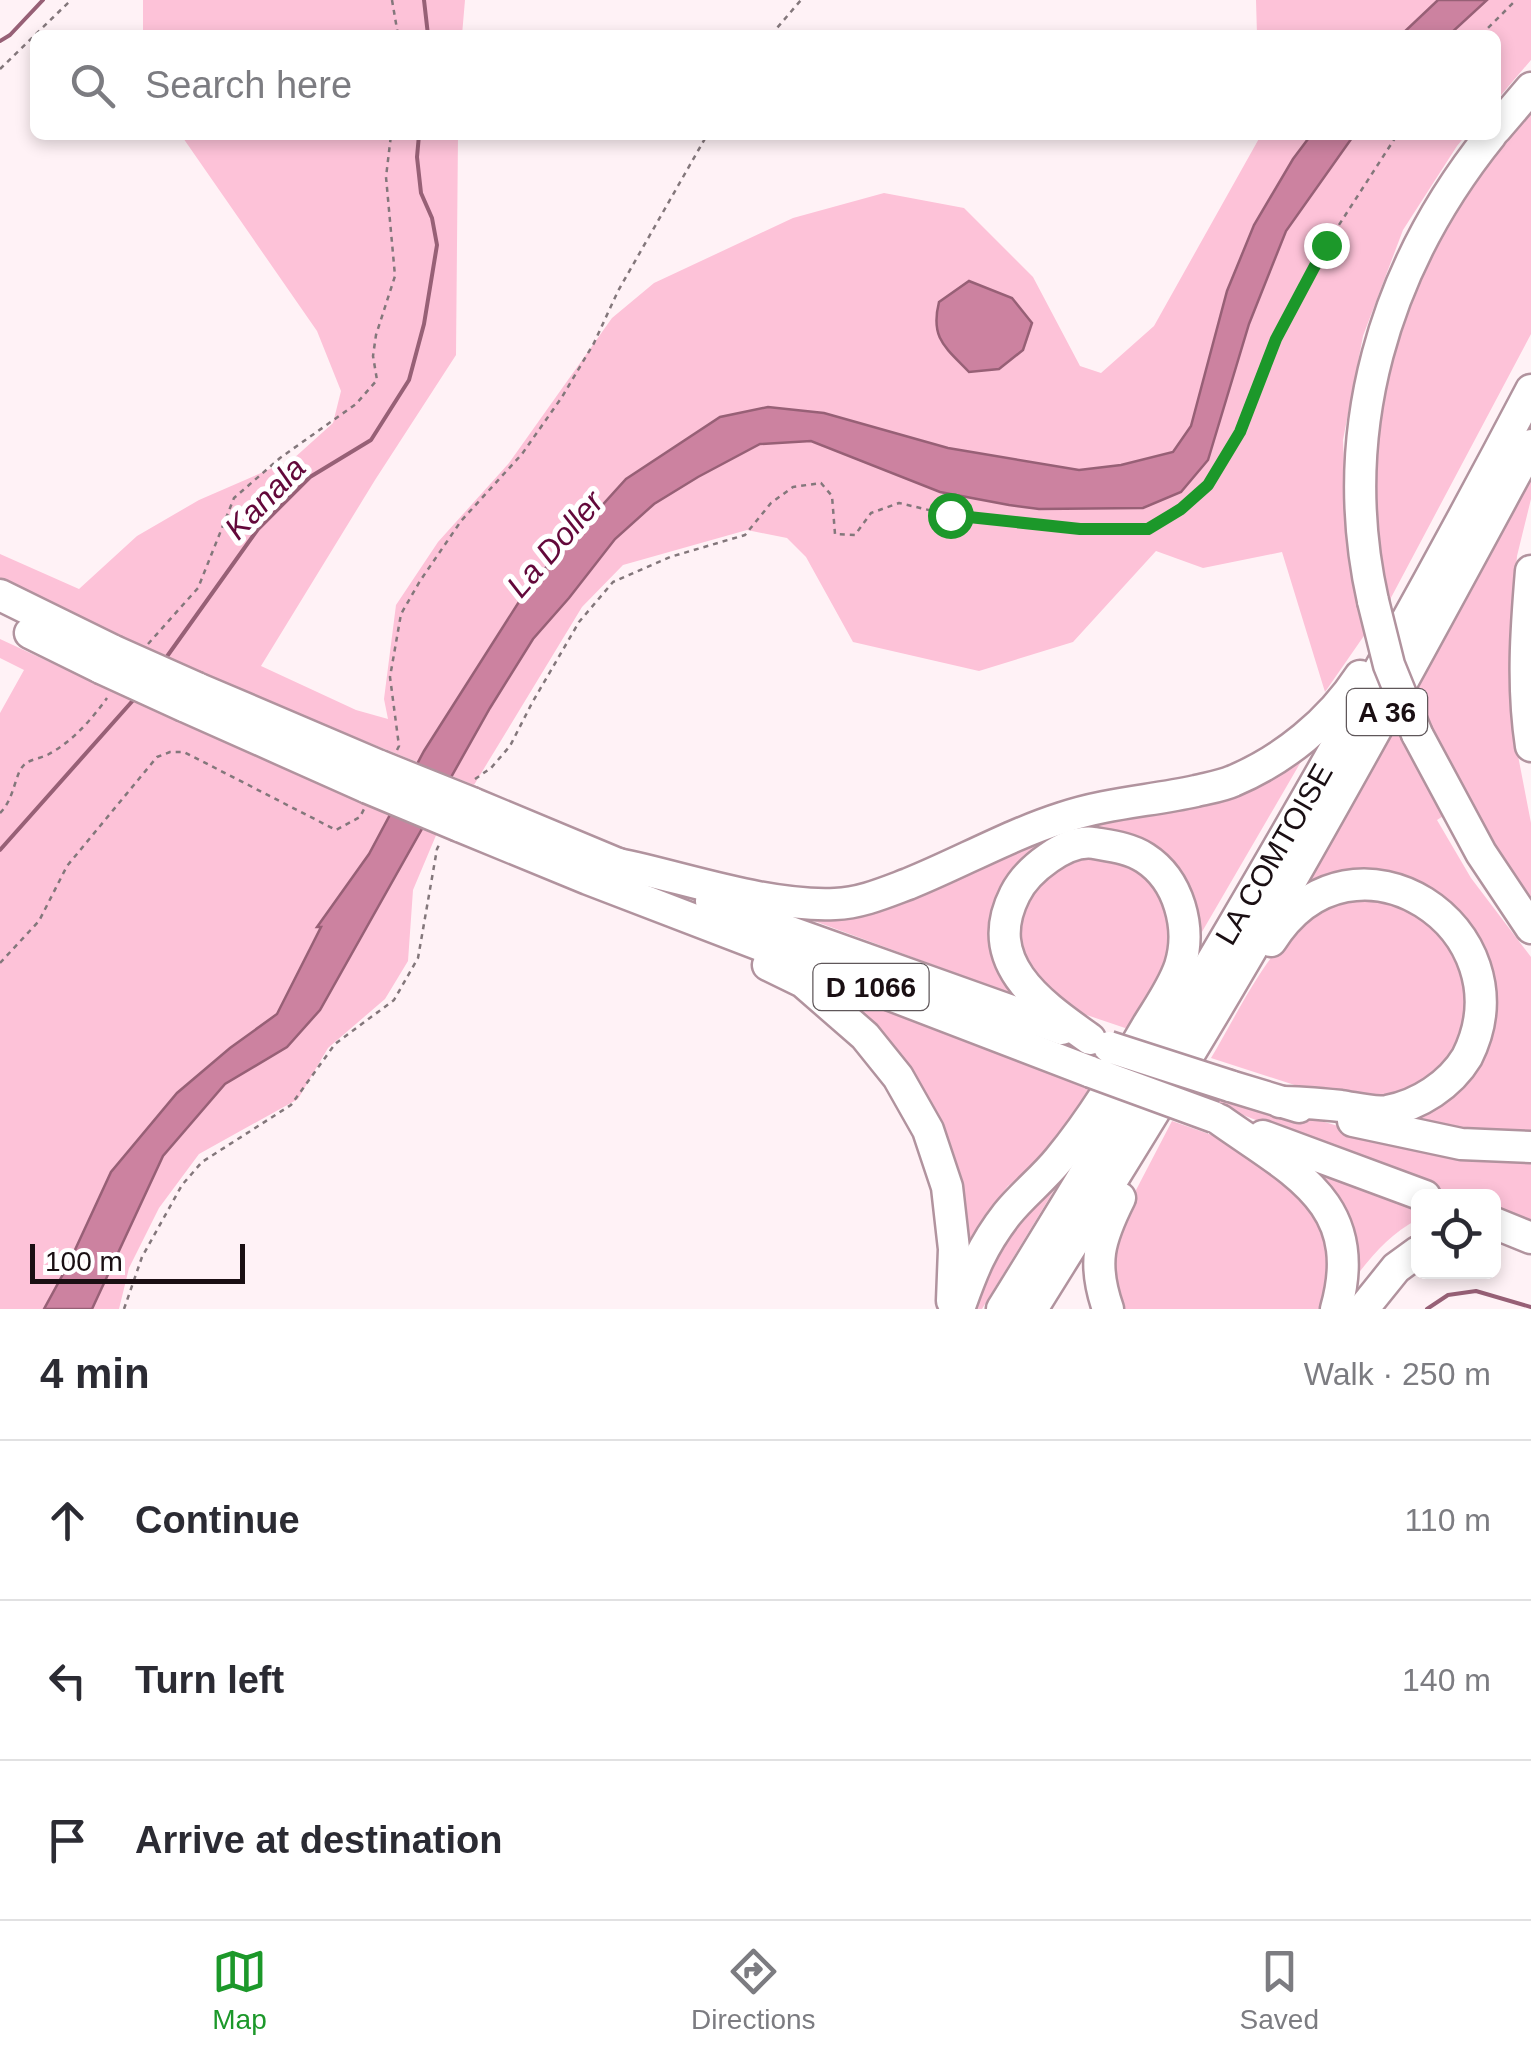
<!DOCTYPE html>
<html lang="en">
<head>
<meta charset="utf-8">
<style>
	:root { --surface:#fff; --page:#f7f7f7; --text:#2b2b33; --muted:#7c7c81; --line:#e1e1e2; --accent:#1c982a }
	body { margin:0; font-family:Arial,sans-serif; background:var(--page); color:var(--text) }
	.controls { position:absolute; right:30px; bottom:30px; display:grid; overflow:hidden; border-radius:15px; box-shadow:0 5px 15px #0003 }
	.controls button { width:90px; height:90px; display:grid; place-items:center; padding:0; border:0; border-bottom:2px solid var(--line); background:var(--surface); color:var(--text); font:50px sans-serif }
	.scale { position:absolute; left:30px; bottom:25px; width:215px; box-sizing:border-box; padding-left:10px; border:5px solid #1a0f13; border-top:0; font-size:28px; line-height:35px; white-space:nowrap; color:#1a0f13; -webkit-text-stroke:8px #fff; paint-order:stroke }
	.stop { position:absolute; width:30px; height:30px; margin:-22px; border:8px solid #1c982a; border-radius:50%; background:#fff }
	.stop.end { background:#1c982a; border-color:#fff; box-shadow:0 2px 10px #0008 }
	.list { margin:0; padding:0; list-style:none }
	h2 { display:flex; justify-content:space-between; align-items:center; height:130px; margin:0; padding:0 40px; font-size:42px }
	h2 small { font-size:32px; font-weight:400; color:var(--muted) }
	.list li { display:grid; grid-template-columns:65px 1fr auto; gap:30px; align-items:center; box-sizing:border-box; height:160px; padding:0 40px; border-top:2px solid var(--line) }
	.list b { display:block; font-size:38px; white-space:nowrap }
	.list em { font-size:32px; font-style:normal; color:var(--muted) }
	.icon { flex:none; width:55px; height:55px; fill:none; stroke:currentColor; stroke-width:2; stroke-linecap:round; stroke-linejoin:round }
	.map { position:relative; flex:none; width:1531px; height:1309px; overflow:hidden }
	.search { position:absolute; background:var(--surface); box-shadow:0 5px 15px #0003; left:30px; right:30px; top:30px; height:110px; display:flex; align-items:center; gap:25px; box-sizing:border-box; padding:0 35px; border-radius:15px; color:var(--muted); font-size:38px }
	.sheet { height:610px; background:var(--surface) }
	nav { display:flex; justify-content:space-around; align-items:center; box-sizing:border-box; height:140px; border-top:2px solid var(--line); background:var(--surface); font-size:28px; color:var(--muted) }
	nav a { display:grid; justify-items:center; gap:5px }
	nav .on { color:var(--accent) }
	.map>svg:first-child { display:block }
	.green { fill:#fdc2d8 }
	.water { fill:#cc82a0; stroke:#976076; stroke-width:2.5 }
	.lines { fill:none; stroke-linecap:round; stroke-linejoin:round }
	.stream { stroke:#976076; stroke-width:4 }
	.highway-casing { stroke:#b1939e; stroke-width:35 }
	.path { stroke:#83777b; stroke-width:2.5; stroke-dasharray:5 5; stroke-linecap:butt }
	.highway { stroke:#fff; stroke-width:30 }
	.highway-bridge-casing { stroke:#b1939e; stroke-width:35; stroke-linecap:butt }
	.highway-bridge { stroke:#fff; stroke-width:30 }
	.route { stroke:#1c982a; stroke-width:12 }
	.labels { text-anchor:middle; stroke-width:10; stroke-linejoin:round; paint-order:stroke }
	.shield { fill:#fff; stroke:#5f575a; stroke-width:2.5 }
	.shield-label { font-size:28px; font-weight:bold; fill:#1a0f13 }
	.street-label { font-size:30px; fill:#1a0f13; stroke:#fff }
	.water-label { font-size:32px; font-style:italic; fill:#63083a; stroke:#fff }
</style>
</head>
<body>
<div class="map">
<svg width="1531" height="1309" viewBox="0 0 1531 1309">
	<rect width="100%" height="100%" fill="#fff2f6"/>
	<path class="green" d="M 143,0 L 465,0 L 462,35 L 143,35 Z
		M 1256,0 L 1531,0 L 1531,60 L 1496,101 L 1496,35 L 1257,35 Z
		M 1531,109 L 1531,334 L 1385,609 L 1370,531 L 1381,373 L 1416,271 L 1464,193 Z
		M 181,135 L 458,135 L 456,355 L 375,480 L 261,666 L 356,710 L 388,719 L 384,699 L 396,605 L 438,542 L 509,463 L 612,318 L 654,283 L 793,218 L 884,193 L 964,208 L 1033,277 L 1080,366 L 1101,373 L 1154,326 L 1261,135 L 1466,135 L 1457,146 L 1403,230 L 1363,336 L 1343,440 L 1347,536 L 1368,630 L 1325,692 L 1282,552 L 1203,568 L 1156,551 L 1073,642 L 979,671 L 853,642 L 806,557 L 787,538 L 747,530 L 623,565 L 582,607 L 474,785 L 206,677 L 0,584 L 0,554 L 79,589 L 137,536 L 199,500 L 293,459 L 333,423 L 341,391 L 317,331 Z
		M 1531,473 L 1531,499 L 1517,556 L 1509,652 L 1515,740 L 1531,823 L 1531,907 L 1459,789 L 1413,698 Z
		M 0,639 L 181,723 L 437,833 L 413,890 L 408,961 L 385,999 L 328,1048 L 298,1099 L 199,1154 L 159,1208 L 129,1268 L 119,1309 L 0,1309 L 0,713 L 24,670 L 0,658 Z
		M 1401,720 L 1445,815 L 1437,820 L 1471,878 L 1531,957 L 1531,1130 L 1465,1129 L 1393,1116 L 1494,1016 L 1494,979 L 1482,946 L 1462,915 L 1433,890 L 1396,876 L 1294,901 Z
		M 1313,741 L 1192,949 L 1179,872 L 1048,843 L 1015,866 L 993,905 L 991,944 L 1021,997 L 806,918 L 992,856 Z
		M 1068,856 L 1132,860 L 1156,882 L 1173,914 L 1172,948 L 1155,987 L 1128,1029 L 1066,1008 L 1016,958 L 1024,894 Z
		M 1381,897 L 1443,927 L 1470,986 L 1460,1043 L 1448,1060 L 1433,1074 L 1414,1085 L 1394,1093 L 1373,1098 L 1310,1090 L 1211,1058 C 1242,1007 1276,926 1335,903 C 1348,897 1366,898 1381,897 Z
		M 809,974 L 1095,1084 L 1062,1138 L 1031,1168 L 1008,1186 L 981,1221 L 963,1260 L 959,1188 Z
		M 1217,1091 L 1397,1143 L 1531,1152 L 1531,1222 L 1494,1210 L 1494,1196 L 1453,1196 L 1212,1103 Z
		M 1172,1121 L 1246,1147 L 1319,1214 L 1332,1255 L 1328,1294 L 1320,1309 L 1119,1309 L 1108,1250 L 1123,1215 Z
		M 1084,1141 L 982,1309 L 971,1309 C 990,1243 1040,1192 1084,1141 Z
		M 1297,1158 L 1418,1206 L 1418,1219 C 1392,1233 1376,1251 1357,1275 Z"/>
	<path class="water" d="M 1438,0 L 1487,0 L 1449,35 L 1401,35 Z
		M 1311,135 L 1354,135 L 1286,231 L 1249,324 L 1208,460 L 1181,492 L 1143,508 L 1039,509 L 1009,505 L 940,492 L 811,441 L 760,444 L 698,477 L 654,504 L 615,539 L 569,598 L 533,639 L 490,708 L 320,1010 L 287,1047 L 225,1084 L 163,1156 L 92,1309 L 44,1309 L 68,1265 L 111,1172 L 177,1093 L 230,1048 L 277,1014 L 321,927 L 317,927 L 369,854 L 424,751 L 529,586 L 626,479 L 720,417 L 768,407 L 824,413 L 948,448 L 1079,470 L 1121,465 L 1173,452 L 1191,426 L 1227,291 L 1254,225 L 1293,159 Z
		M 969,281 L 1012,298 L 1032,323 L 1023,350 L 999,369 L 969,372 C 945,347 930,338 939,302 Z"/>
	<g class="lines">
		<path class="stream" d="M 424,0 L 428,35
			M 0,41 L 10,35 L 43,0
			M 163,662 L 258,529 L 310,477 L 371,440 L 409,380 L 424,324 L 437,245 L 432,218 L 421,193 L 417,157 L 419,135
			M 0,850 L 136,697
			M 1427,1309 L 1448,1295 L 1476,1291 L 1531,1307"/>
		<defs>
			<g id="highway">
				<path d="M 1496,129 L 1531,88"/>
				<path d="M 1531,571 C 1526,630 1522,687 1531,746"/>
				<path d="M 0,595 L 114,651"/>
				<path d="M 1373,601 C 1335,432 1384,268 1491,135"/>
				<path d="M 30,633 L 101,668"/>
				<path d="M 197,688 L 380,766"/>
				<path d="M 184,706 L 368,788"/>
				<path d="M 1417,734 L 1481,853 L 1531,928"/>
				<path d="M 472,803 L 635,871"/>
				<path d="M 459,826 L 588,879 L 1091,1072"/>
				<path d="M 618,864 C 686,878 766,907 835,904 C 861,903 884,893 908,884 C 960,863 1009,835 1062,818 C 1106,803 1151,801 1196,791 C 1208,788 1222,786 1233,781 C 1283,760 1330,722 1360,676"/>
				<path d="M 711,901 L 785,930 L 1062,1029"/>
				<path d="M 1271,941 C 1353,811 1531,929 1467,1057 C 1450,1085 1419,1105 1387,1111 C 1373,1113 1355,1108 1341,1106 C 1321,1104 1301,1102 1280,1102"/>
				<path d="M 768,965 L 803,982 L 865,1036 L 898,1077 L 928,1130 L 947,1187 L 954,1249 L 952,1301"/>
				<path d="M 1230,1086 L 1299,1107"/>
				<path d="M 1220,1120 C 1293,1172 1366,1203 1336,1309"/>
				<path d="M 1353,1121 L 1461,1144 L 1531,1147"/>
				<path d="M 1263,1136 L 1425,1196"/>
				<path d="M 1494,1223 L 1531,1238"/>
				<path d="M 959,1309 C 972,1272 982,1246 1007,1214 C 1022,1195 1043,1179 1059,1159 C 1093,1118 1120,1072 1147,1026 C 1158,1008 1173,987 1180,966 C 1192,928 1179,880 1145,858 C 1130,848 1111,846 1094,843 C 1066,839 1027,870 1015,894 C 980,963 1041,1004 1090,1039"/>
				<path id="s1" d="M 1002,1309 C 1188,1008 1367,703 1531,390"/>
				<path d="M 1032,1309 C 1101,1198 1171,1087 1237,974 C 1339,800 1435,623 1531,445"/>
				<path d="M 1108,1309 C 1092,1263 1099,1240 1120,1198"/>
				<path d="M 1363,1309 L 1396,1268 L 1418,1252"/>
			</g>
		</defs>
		<use href="#highway" class="highway-casing"/>
		<path class="path" d="M 392,0 L 398,35
			M 771,35 L 801,0
			M 1481,35 L 1516,0
			M 0,69 L 71,0
			M 148,644 L 198,588 L 234,498 L 280,458 L 356,404 L 377,380 L 373,356 L 376,335 L 395,276 L 386,177 L 391,135
			M 397,750 L 399,746 L 390,677 L 401,614 L 420,581 L 461,521 L 522,454 L 562,397 L 594,343 L 618,291 L 707,135
			M 475,779 L 491,768 L 510,746 L 532,703 L 579,622 L 613,582 L 670,557 L 745,535 L 771,503 L 793,487 L 821,483 L 832,496 L 835,534 L 855,535 L 871,513 L 899,503 L 950,515 L 1080,529 L 1148,529 L 1181,509 L 1208,485 L 1240,432 L 1277,339 L 1326,245 L 1397,135
			M 0,813 C 16,797 14,772 26,763 C 32,759 42,758 49,754 C 73,741 91,720 107,698
			M 0,963 L 39,921 L 67,866 L 157,757 L 170,752 L 184,752 L 336,830 L 360,817 L 364,809
			M 124,1309 L 142,1257 L 182,1185 L 202,1162 L 291,1105 L 335,1044 L 394,1000 L 418,958 L 437,849 L 440,843"/>
		<use href="#highway" class="highway"/>
		<defs>
			<path id="highway-bridge" d="M 1373,601 L 1389,665 L 1417,734
				M 114,651 L 197,688
				M 101,668 L 184,706
				M 380,766 L 472,803
				M 368,788 L 459,826
				M 1109,1047 L 1230,1086
				M 1091,1072 L 1214,1117"/>
		</defs>
		<use href="#highway-bridge" class="highway-bridge-casing"/>
		<use href="#highway-bridge" class="highway-bridge"/>
	</g>
	<g class="lines">
		<path class="route" d="M 950,515 L 1080,529 L 1148,529 L 1181,509 L 1208,485 L 1240,432 L 1276,339 L 1326,245"/>
	</g>
	<g class="labels">
		<g class="shield">
			<rect x="1347" y="689" width="80" height="46" rx="8"/>
			<rect x="813.5" y="964" width="115" height="46" rx="8"/>
		</g>
		<g class="shield-label">
			<text x="1387" y="722">A 36</text>
			<text x="871" y="997">D 1066</text>
		</g>
		<g class="street-label">
			<text dy="10" stroke="none"><textPath href="#s1" startOffset="530">LA COMTOISE</textPath></text>
		</g>
		<g class="water-label">
			<text transform="translate(265 498) rotate(-46)" y="11">Kanala</text>
			<text transform="translate(555 544) rotate(-49)" y="11">La Doller</text>
		</g>
	</g>
</svg>
<div class="controls">
<button><svg class="icon" aria-label="locate" viewBox="0 0 24 24"><circle cx="12" cy="12" r="6"/><path d="M12 2v4M12 18v4M2 12h4M18 12h4"/></svg></button>
</div>
<div class="scale">100 m</div>
<div class="stop" style="left:950px;top:515px"></div>
<div class="stop end" style="left:1326px;top:245px"></div>
<div class="search"><svg class="icon" aria-label="search" viewBox="0 0 24 24"><circle cx="10" cy="10" r="6"/><path d="M15 15l6 6"/></svg>Search here</div>
</div>
<section class="sheet">
<h2>4 min<small>Walk · 250 m</small></h2>
<ul class="list">
<li><svg class="icon" aria-label="ahead" viewBox="0 0 24 24"><path d="M12 20V5M6 11l6-6 6 6"/></svg><div><b>Continue</b></div><em>110 m</em></li>
<li><svg class="icon" aria-label="left" viewBox="0 0 24 24"><path d="M17 20v-9H6M10 6l-5 5 5 5"/></svg><div><b>Turn left</b></div><em>140 m</em></li>
<li><svg class="icon" aria-label="arrive" viewBox="0 0 24 24"><path d="M6 21V4h12l-3 4 3 4H6"/></svg><div><b>Arrive at destination</b></div></li>
</ul>
</section>
<nav>
<a class="on"><svg class="icon" aria-label="map" viewBox="0 0 24 24"><path d="M3 6l6-2 6 2 6-2v14l-6 2-6-2-6 2zM9 4v14M15 6v14"/></svg>Map</a>
<a><svg class="icon" aria-label="directions" viewBox="0 0 24 24"><path d="M12 3l9 9-9 9-9-9zM9 14v-3h6M13 9l2 2-2 2"/></svg>Directions</a>
<a><svg class="icon" aria-label="saved" viewBox="0 0 24 24"><path d="M7 4h10v16l-5-4-5 4z"/></svg>Saved</a>
</nav>
</body>
</html>
